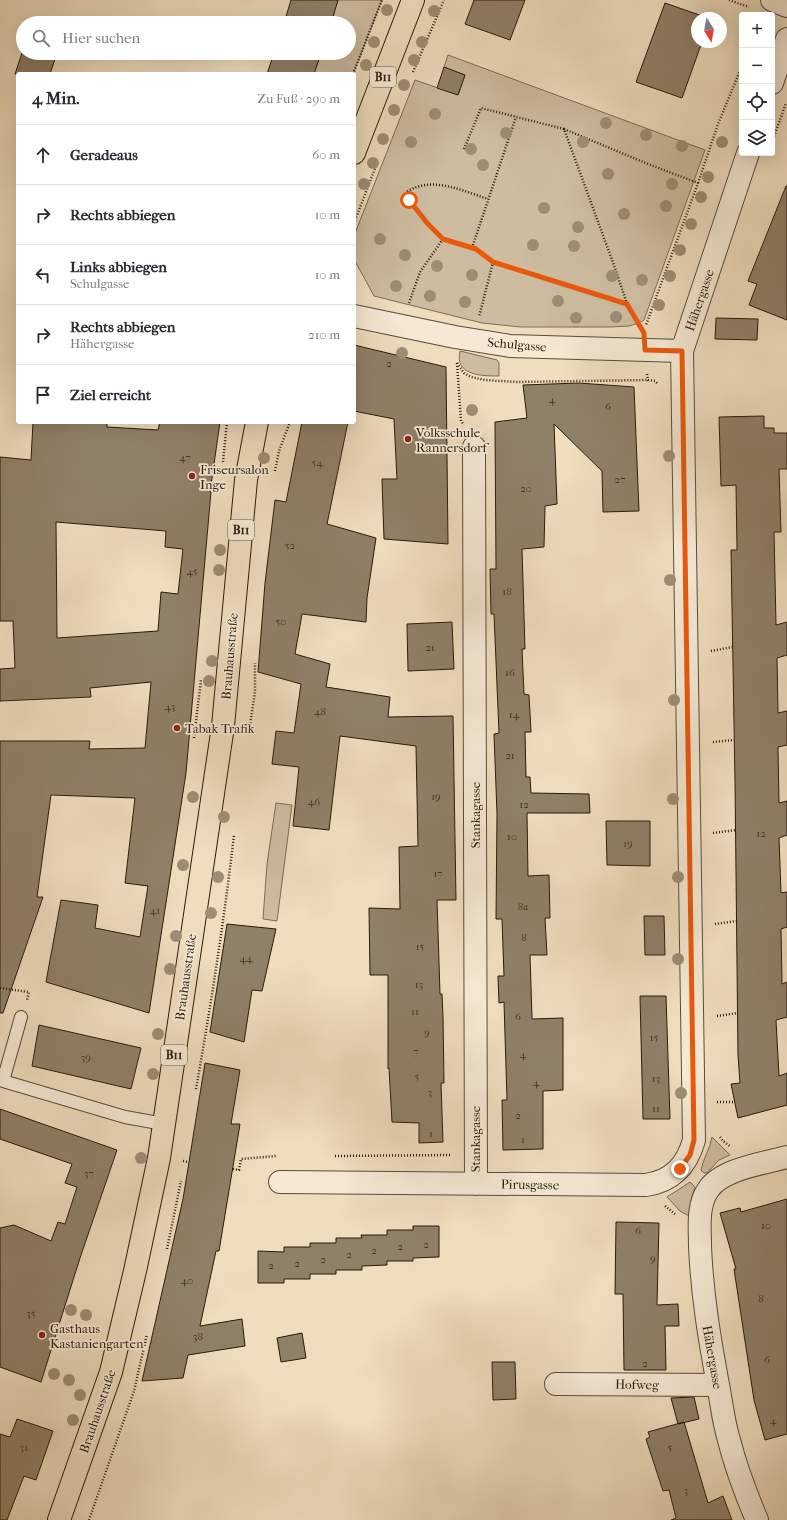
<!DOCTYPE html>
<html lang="de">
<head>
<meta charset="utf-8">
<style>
	:root { --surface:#fff; --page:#f2f2f3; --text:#2b2b33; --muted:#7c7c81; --line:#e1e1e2 }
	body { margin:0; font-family:"IM FELL French Canon",serif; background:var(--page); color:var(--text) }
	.controls { position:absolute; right:12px; top:12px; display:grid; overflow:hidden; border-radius:4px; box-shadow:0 4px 16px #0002 }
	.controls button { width:36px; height:36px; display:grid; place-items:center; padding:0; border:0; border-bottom:1px solid var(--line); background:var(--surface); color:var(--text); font:20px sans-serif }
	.compass { position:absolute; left:691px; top:12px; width:36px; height:36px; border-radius:50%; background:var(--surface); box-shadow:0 4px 16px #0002; rotate:169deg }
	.stop { position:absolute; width:12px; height:12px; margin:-9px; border:3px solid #ea580c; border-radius:50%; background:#fff }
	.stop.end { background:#ea580c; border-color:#fff; box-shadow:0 1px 4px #0008 }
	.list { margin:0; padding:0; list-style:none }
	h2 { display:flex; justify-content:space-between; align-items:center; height:52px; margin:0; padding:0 16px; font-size:17px }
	h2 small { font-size:13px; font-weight:400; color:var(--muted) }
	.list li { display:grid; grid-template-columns:26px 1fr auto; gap:12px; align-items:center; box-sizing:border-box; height:60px; padding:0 16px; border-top:1px solid var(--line) }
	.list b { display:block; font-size:15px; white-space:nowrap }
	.list p { margin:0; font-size:13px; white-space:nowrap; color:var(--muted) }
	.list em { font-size:13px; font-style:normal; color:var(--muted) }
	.icon { flex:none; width:22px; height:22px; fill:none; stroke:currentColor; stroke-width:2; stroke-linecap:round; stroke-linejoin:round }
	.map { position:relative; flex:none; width:787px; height:1520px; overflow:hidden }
	.search { position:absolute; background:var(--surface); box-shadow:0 4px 16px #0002; left:16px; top:16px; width:340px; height:44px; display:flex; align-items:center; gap:10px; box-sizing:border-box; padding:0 14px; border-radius:22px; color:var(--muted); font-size:15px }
	.panel { position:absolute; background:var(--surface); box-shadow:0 4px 16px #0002; left:16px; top:72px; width:340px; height:352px; border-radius:4px }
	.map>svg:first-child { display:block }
	.green { fill:#cdbca0; stroke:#7a6c56 }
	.building { fill:#8f8068; stroke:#281b0b; fill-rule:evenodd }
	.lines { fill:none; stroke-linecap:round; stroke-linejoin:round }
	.lane-casing { stroke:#5a4c38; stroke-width:14 }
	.street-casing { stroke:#5a4c38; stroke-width:24 }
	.primary-casing { stroke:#281b0b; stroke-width:24 }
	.path { stroke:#281b0b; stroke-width:2.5; stroke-dasharray:1 2; stroke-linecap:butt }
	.lane { stroke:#f5e9d5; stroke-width:12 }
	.street { stroke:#f5e9d5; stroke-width:22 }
	.primary { stroke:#efddbe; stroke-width:22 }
	.tree { fill:#9d8d74 }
	.route { stroke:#ea580c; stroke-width:5 }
	.poi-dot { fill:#8f2418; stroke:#f5e9d5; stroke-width:1.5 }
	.labels { text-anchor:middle; stroke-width:3.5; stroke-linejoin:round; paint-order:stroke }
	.number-label { font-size:11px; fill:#423422 }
	.shield { fill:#f5e9d5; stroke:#665948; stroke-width:1 }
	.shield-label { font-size:12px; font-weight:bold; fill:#281b0b }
	.street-label { font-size:13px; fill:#281b0b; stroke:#f5e9d5 }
	.poi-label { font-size:13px; fill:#281b0b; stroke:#f5e9d5; text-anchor:start }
</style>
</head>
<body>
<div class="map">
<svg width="787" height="1520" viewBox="0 0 787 1520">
	<rect width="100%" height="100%" fill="#efddbe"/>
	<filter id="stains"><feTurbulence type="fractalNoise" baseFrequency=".005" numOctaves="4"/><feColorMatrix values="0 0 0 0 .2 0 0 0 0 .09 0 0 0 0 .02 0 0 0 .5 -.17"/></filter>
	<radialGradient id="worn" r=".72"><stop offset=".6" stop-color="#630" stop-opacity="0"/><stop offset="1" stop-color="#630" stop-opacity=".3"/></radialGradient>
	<path class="green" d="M 338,0 L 382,0 L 353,74 L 314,74 L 321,53 L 349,53 L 349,23 L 331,23 Z
		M 448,55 L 705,150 L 644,320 L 639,323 L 629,326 L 610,327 L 521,327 L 482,323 L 374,296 L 354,259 L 354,236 L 415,80 L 458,95 L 465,75 L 444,67 Z
		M 460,351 L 497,360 L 499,363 L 499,376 C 483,376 454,376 460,351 Z
		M 276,803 L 292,805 L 277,921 L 263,919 L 267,864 Z
		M 712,1137 L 730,1155 L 719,1160 L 707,1173 L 704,1173 L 701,1170 C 703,1159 710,1149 712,1137 Z
		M 690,1182 L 695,1187 L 691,1200 L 689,1216 L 680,1211 L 667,1197 Z"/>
	<path class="building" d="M 291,0 L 338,0 L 331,23 L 284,23 Z
		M 474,0 L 525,0 L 510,40 L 465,24 Z
		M 665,3 L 708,18 L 697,18 L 697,42 L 702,42 L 682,98 L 636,82 Z
		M 22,53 L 57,53 L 50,74 L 15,74 Z
		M 274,53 L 321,53 L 314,74 L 267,74 Z
		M 444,67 L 465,75 L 458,95 L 437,88 Z
		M 786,186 L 787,186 L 787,320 L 749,305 L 757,284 L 748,281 Z
		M 716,318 L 758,319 L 757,340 L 715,339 Z
		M 354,345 L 446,367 L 448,544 L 384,539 L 382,479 L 397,479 L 394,419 L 354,411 Z
		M 579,383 L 634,387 L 639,511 L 603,512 L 602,471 L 554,424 L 557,504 L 545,506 L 544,547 L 522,549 L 525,649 L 522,649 L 524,694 L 529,695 L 531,732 L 525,732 L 526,777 L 530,777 L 531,793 L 589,794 L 590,813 L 527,813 L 528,876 L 549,875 L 550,918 L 545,918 L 547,955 L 530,955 L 532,1019 L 563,1018 L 563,1090 L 543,1091 L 543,1149 L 503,1150 L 502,1100 L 507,1100 L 504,1002 L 499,1003 L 498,976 L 504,976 L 502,919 L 496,919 L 497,814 L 494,734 L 499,733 L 494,614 L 491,614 L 490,569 L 496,569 L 495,422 L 527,418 L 523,385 Z
		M 764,416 L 764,428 L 774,428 L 774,433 L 787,433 L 787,469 L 779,469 L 781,532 L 774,532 L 776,625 L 787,622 L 787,655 L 777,658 L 778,713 L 787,711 L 787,745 L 778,747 L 779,803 L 787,801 L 787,835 L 779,838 L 781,893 L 787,892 L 787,927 L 781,929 L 782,984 L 787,982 L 787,1017 L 776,1020 L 779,1076 L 787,1073 L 787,1105 L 738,1118 L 731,1084 L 740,1083 L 738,1055 L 735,781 L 731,550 L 737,550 L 736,485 L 721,486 L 719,417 Z
		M 33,422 L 107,422 L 107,427 L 158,430 L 160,422 L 220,422 L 210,492 L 211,492 L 186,773 L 149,1013 L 46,982 L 61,900 L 98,905 L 95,928 L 140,937 L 148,886 L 125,883 L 135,798 L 51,795 L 37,897 L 43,897 L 3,1013 L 0,1013 L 0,741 L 90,741 L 89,749 L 145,748 L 151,682 L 90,688 L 91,697 L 0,701 L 0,669 L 15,668 L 13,621 L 0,621 L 0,457 L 31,460 ZM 56,522 L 166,531 L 165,547 L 183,549 L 178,594 L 161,592 L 158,631 L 57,638 Z
		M 302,422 L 348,422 L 327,524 L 376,538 L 367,598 L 366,622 L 302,614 L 295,654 L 330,664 L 326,687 L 390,697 L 388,717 L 453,716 L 456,900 L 437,900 L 440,994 L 442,994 L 443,1017 L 444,1083 L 441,1083 L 443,1142 L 419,1143 L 419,1123 L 392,1122 L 389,1068 L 388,1069 L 388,975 L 370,975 L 369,908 L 400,909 L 399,847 L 418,846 L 416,746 L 340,736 L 329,830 L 293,826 L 299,767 L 272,764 L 276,731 L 294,733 L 301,684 L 258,672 L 265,583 L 275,500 L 286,502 Z
		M 452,622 L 454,669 L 408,671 L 407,624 Z
		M 606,821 L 650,821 L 650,866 L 607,865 Z
		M 644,916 L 664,916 L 665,955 L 645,955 Z
		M 227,924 L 276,929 L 262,991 L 252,990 L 244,1042 L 210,1032 Z
		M 640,996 L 666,996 L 670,1119 L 643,1119 Z
		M 39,1025 L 141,1048 L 131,1089 L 32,1066 Z
		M 205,1063 L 240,1070 L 231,1124 L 240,1124 L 219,1251 L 216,1251 L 200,1326 L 242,1319 L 245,1346 L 188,1355 L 183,1378 L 142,1381 L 183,1199 Z
		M 0,1109 L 117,1150 L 80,1258 L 41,1382 L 0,1367 L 0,1228 L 14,1225 L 51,1241 L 58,1222 L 65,1224 L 77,1187 L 65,1183 L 72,1164 L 0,1139 Z
		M 787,1199 L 787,1434 L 765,1440 L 754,1400 L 734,1269 L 736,1269 L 720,1213 L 740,1208 L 741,1212 Z
		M 616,1222 L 659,1223 L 657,1305 L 678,1304 L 679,1326 L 665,1326 L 666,1370 L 624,1370 L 623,1294 L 615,1294 Z
		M 413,1226 L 439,1226 L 439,1257 L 413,1258 L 413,1261 L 387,1261 L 387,1265 L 362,1266 L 362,1270 L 336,1270 L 336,1274 L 310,1274 L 310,1279 L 284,1279 L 284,1283 L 258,1283 L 258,1251 L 284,1252 L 284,1247 L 310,1247 L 310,1243 L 336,1243 L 336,1238 L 362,1238 L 361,1235 L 387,1235 L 387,1230 L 413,1230 Z
		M 302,1333 L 306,1358 L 281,1362 L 277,1338 Z
		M 492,1362 L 515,1362 L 516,1399 L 493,1400 Z
		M 694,1397 L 699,1419 L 678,1424 L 671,1398 Z
		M 17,1419 L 53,1431 L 36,1480 L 24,1476 L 7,1520 L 0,1520 L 0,1434 L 10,1437 Z
		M 684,1422 L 708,1503 L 723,1496 L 732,1520 L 671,1520 L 676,1518 L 669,1490 L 663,1491 L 646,1439 L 650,1437 L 648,1432 Z"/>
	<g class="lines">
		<defs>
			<path id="lane" d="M 21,1017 L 3,1081 L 125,1117 L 164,1124"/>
			<path id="street" d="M 772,0 L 787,6
				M 772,83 L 787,39
				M 354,316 L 455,337 L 510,346 L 682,351
				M 474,447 L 476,1184
				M 280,1182 L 646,1185 C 673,1181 687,1165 694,1140 L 682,351 L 748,153
				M 556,1384 L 718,1385
				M 757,1520 C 746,1494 736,1468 729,1440 C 724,1424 722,1407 719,1390 C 710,1342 702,1295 700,1246 C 700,1228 697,1206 708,1190 C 721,1169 765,1163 787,1157"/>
			<path id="primary" d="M 354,153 L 413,0
				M 59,1520 L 111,1372 L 135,1271 L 159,1158 L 223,726 L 246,480 L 257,422"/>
		</defs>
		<use href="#lane" class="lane-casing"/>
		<use href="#street" class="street-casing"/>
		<use href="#primary" class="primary-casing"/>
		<path class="path" d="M 729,0 L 749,7
			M 413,72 L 444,0
			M 353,74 L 382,0
			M 772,142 L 786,103
			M 464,149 L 481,108 L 564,129
			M 698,183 L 718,124 L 742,66
			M 354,223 L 376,166
			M 443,239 L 428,224 L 409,200 L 408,191 C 433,176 463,191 488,199
			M 472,248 L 516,117
			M 493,262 L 627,304 L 640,325
			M 409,303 L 420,272 L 443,239 L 476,249 L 493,262 L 479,317
			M 627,304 L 615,268 L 564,129 L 648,164 L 698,183 L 646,325
			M 457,363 L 464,373 L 471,377 L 485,380 L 517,382 L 648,380
			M 457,363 L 461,421 L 464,425
			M 647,374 L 648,380 L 655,381 L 658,384
			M 223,462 L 227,422
			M 275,471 L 279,451 L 290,422
			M 711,651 L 733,647
			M 249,732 L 255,692 L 255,663
			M 194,738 L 201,680
			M 713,742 L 734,740
			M 713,833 L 736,830
			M 715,924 L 737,921
			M 0,988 L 29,992 L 27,1000
			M 717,1016 L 738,1013
			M 196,1089 C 211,1005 224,921 234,835
			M 717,1102 L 734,1102
			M 720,1137 L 723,1141 L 731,1147
			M 335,1156 L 452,1155
			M 183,1161 L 189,1162
			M 233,1169 L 239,1170 L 241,1159 L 276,1156
			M 665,1206 L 675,1214
			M 167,1249 L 181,1181
			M 89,1520 L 134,1391 L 147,1334"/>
		<use href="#lane" class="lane"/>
		<use href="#street" class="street"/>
		<use href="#primary" class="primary"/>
	</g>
	<g class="tree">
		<circle cx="387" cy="10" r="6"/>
		<circle cx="434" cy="11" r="6"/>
		<circle cx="374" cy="42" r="6"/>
		<circle cx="422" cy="42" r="6"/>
		<circle cx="414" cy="60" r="6"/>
		<circle cx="366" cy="65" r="6"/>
		<circle cx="404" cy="85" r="6"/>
		<circle cx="394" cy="110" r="6"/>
		<circle cx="435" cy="114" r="6"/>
		<circle cx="606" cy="123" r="6"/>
		<circle cx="506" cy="133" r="6"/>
		<circle cx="646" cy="135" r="6"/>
		<circle cx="383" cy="139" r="6"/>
		<circle cx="411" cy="142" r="6"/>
		<circle cx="583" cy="142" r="6"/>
		<circle cx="722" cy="142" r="6"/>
		<circle cx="682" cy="146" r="6"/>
		<circle cx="471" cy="149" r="6"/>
		<circle cx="373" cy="163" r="6"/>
		<circle cx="483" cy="165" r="6"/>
		<circle cx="608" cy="174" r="6"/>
		<circle cx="708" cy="177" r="6"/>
		<circle cx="364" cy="184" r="6"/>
		<circle cx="672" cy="184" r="6"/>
		<circle cx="701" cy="197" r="6"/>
		<circle cx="666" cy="206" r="6"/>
		<circle cx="544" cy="208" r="6"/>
		<circle cx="624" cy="214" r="6"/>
		<circle cx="691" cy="224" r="6"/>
		<circle cx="578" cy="227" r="6"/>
		<circle cx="380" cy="239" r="6"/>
		<circle cx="533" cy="245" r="6"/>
		<circle cx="574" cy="246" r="6"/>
		<circle cx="680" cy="250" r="6"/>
		<circle cx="405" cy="255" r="6"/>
		<circle cx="437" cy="266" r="6"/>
		<circle cx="472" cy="275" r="6"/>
		<circle cx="612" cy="276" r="6"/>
		<circle cx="670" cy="276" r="6"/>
		<circle cx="642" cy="280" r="6"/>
		<circle cx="396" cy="286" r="6"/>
		<circle cx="430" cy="296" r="6"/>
		<circle cx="558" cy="301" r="6"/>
		<circle cx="465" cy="302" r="6"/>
		<circle cx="659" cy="305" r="6"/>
		<circle cx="616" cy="317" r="6"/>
		<circle cx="576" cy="318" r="6"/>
		<circle cx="402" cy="353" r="6"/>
		<circle cx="472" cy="410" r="6"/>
		<circle cx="669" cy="456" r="6"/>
		<circle cx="264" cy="458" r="6"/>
		<circle cx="220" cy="550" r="6"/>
		<circle cx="219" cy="570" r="6"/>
		<circle cx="670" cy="580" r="6"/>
		<circle cx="212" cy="661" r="6"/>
		<circle cx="209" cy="681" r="6"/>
		<circle cx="674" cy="700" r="6"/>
		<circle cx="193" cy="797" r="6"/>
		<circle cx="673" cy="799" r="6"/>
		<circle cx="224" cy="817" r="6"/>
		<circle cx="183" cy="865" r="6"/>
		<circle cx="218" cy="877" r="6"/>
		<circle cx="678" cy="877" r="6"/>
		<circle cx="211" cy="913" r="6"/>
		<circle cx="176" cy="936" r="6"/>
		<circle cx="678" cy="959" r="6"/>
		<circle cx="170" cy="969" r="6"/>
		<circle cx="158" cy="1034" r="6"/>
		<circle cx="153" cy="1074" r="6"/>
		<circle cx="681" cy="1093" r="6"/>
		<circle cx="141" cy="1158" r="6"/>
		<circle cx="71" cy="1310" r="6"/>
		<circle cx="86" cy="1315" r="6"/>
		<circle cx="54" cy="1374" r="6"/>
		<circle cx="69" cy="1380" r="6"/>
		<circle cx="80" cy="1395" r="6"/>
		<circle cx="73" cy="1420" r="6"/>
	</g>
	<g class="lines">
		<path class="route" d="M 409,200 L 428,224 L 443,239 L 476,249 L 493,262 L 627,304 L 644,333 L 645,350 L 682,351 L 694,1140 L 690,1155 L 680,1169"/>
	</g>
	<g class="poi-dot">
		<circle cx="408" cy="439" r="4"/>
		<circle cx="192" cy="476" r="4"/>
		<circle cx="177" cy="728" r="4"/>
		<circle cx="42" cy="1335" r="4"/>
	</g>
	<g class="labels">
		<g class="number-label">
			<text x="389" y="367">2</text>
			<text x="552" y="403">4</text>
			<text x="608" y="410">6</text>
			<text x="185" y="461">47</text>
			<text x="317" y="466">54</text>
			<text x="620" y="483">27</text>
			<text x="526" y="492">20</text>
			<text x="290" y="549">52</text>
			<text x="192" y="575">45</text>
			<text x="507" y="595">18</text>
			<text x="281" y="625">50</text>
			<text x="430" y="651">21</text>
			<text x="510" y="676">16</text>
			<text x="170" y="710">43</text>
			<text x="320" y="715">48</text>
			<text x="514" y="718">14</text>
			<text x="510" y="759">21</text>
			<text x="436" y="800">19</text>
			<text x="314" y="805">46</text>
			<text x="524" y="808">12</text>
			<text x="761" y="837">12</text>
			<text x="512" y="840">10</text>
			<text x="628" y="847">19</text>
			<text x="438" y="877">17</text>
			<text x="523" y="910">8a</text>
			<text x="155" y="914">41</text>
			<text x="524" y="941">8</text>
			<text x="420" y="950">15</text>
			<text x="246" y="962">44</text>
			<text x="419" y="988">13</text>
			<text x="415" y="1015">11</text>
			<text x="518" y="1020">6</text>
			<text x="427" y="1036">9</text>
			<text x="654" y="1041">15</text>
			<text x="416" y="1055">7</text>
			<text x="523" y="1058">4</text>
			<text x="86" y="1061">39</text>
			<text x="417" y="1080">5</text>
			<text x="656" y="1082">13</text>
			<text x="536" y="1086">4</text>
			<text x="430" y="1096">3</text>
			<text x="656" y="1112">11</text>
			<text x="518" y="1119">2</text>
			<text x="431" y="1137">1</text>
			<text x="523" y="1143">1</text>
			<text x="89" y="1177">37</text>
			<text x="766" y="1229">10</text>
			<text x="638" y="1234">6</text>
			<text x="426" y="1248">2</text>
			<text x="400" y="1250">2</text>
			<text x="374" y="1254">2</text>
			<text x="349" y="1258">2</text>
			<text x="653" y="1262">9</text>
			<text x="323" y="1263">2</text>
			<text x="297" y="1267">2</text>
			<text x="271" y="1269">2</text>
			<text x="187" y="1284">40</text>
			<text x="761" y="1302">8</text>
			<text x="31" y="1317">35</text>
			<text x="198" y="1340">38</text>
			<text x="767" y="1363">6</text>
			<text x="645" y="1367">2</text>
			<text x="773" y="1424">4</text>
			<text x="24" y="1451">31</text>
			<text x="670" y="1451">5</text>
			<text x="686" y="1494">3</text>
		</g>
		<g class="shield">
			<rect x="370" y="67" width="26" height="20" rx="3"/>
			<rect x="228" y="520" width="26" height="20" rx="3"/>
			<rect x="161" y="1045" width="26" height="20" rx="3"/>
		</g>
		<g class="shield-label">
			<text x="383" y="81">B11</text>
			<text x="241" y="534">B11</text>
			<text x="174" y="1059">B11</text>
		</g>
		<g class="street-label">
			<text transform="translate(699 300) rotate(-71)" y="5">Hähergasse</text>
			<text transform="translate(517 344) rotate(5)" y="5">Schulgasse</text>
			<text transform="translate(229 656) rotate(-85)" y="5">Brauhausstraße</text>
			<text transform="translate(475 815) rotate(-90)" y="5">Stankagasse</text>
			<text transform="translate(185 977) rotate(-82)" y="5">Brauhausstraße</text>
			<text transform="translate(475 1139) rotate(-90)" y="5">Stankagasse</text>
			<text transform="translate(530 1184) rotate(1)" y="5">Pirusgasse</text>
			<text transform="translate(713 1357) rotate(80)" y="5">Hähergasse</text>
			<text transform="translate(637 1384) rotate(1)" y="5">Hofweg</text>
			<text transform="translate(97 1411) rotate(-71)" y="5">Brauhausstraße</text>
		</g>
		<g class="poi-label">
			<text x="416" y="437">Volksschule<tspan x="416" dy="15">Rannersdorf</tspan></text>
			<text x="200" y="474">Friseursalon<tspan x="200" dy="15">Inge</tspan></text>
			<text x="185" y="733">Tabak Trafik</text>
			<text x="50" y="1333">Gasthaus<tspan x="50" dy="15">Kastaniengarten</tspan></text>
		</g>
	</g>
	<rect width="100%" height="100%" filter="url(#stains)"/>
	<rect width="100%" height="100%" fill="url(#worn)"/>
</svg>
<div class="controls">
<button>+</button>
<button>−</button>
<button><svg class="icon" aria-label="locate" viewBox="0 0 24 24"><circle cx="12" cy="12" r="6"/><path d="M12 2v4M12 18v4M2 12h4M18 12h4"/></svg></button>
<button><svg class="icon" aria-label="layers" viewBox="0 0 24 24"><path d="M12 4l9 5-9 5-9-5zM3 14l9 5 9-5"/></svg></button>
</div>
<svg class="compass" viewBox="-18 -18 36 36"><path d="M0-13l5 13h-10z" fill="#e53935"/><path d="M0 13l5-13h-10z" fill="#7c7c81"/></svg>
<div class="stop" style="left:409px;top:200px"></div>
<div class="stop end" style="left:680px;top:1169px"></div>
<div class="search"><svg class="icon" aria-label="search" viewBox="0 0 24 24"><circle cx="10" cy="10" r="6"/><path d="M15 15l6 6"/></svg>Hier suchen</div>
<section class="panel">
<h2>4 Min.<small>Zu Fuß · 290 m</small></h2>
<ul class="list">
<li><svg class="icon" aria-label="ahead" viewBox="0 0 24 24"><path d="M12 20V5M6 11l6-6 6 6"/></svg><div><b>Geradeaus</b></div><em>60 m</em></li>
<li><svg class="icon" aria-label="right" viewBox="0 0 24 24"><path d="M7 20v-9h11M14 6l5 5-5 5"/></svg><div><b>Rechts abbiegen</b></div><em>10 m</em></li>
<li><svg class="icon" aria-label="left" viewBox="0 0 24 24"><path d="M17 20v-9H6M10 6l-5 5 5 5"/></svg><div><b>Links abbiegen</b><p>Schulgasse</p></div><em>10 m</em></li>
<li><svg class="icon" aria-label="right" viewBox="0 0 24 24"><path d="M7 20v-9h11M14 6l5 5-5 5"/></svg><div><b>Rechts abbiegen</b><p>Hähergasse</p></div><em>210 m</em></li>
<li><svg class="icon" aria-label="arrive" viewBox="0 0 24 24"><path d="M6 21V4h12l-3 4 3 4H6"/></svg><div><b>Ziel erreicht</b></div></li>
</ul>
</section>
</div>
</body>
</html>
